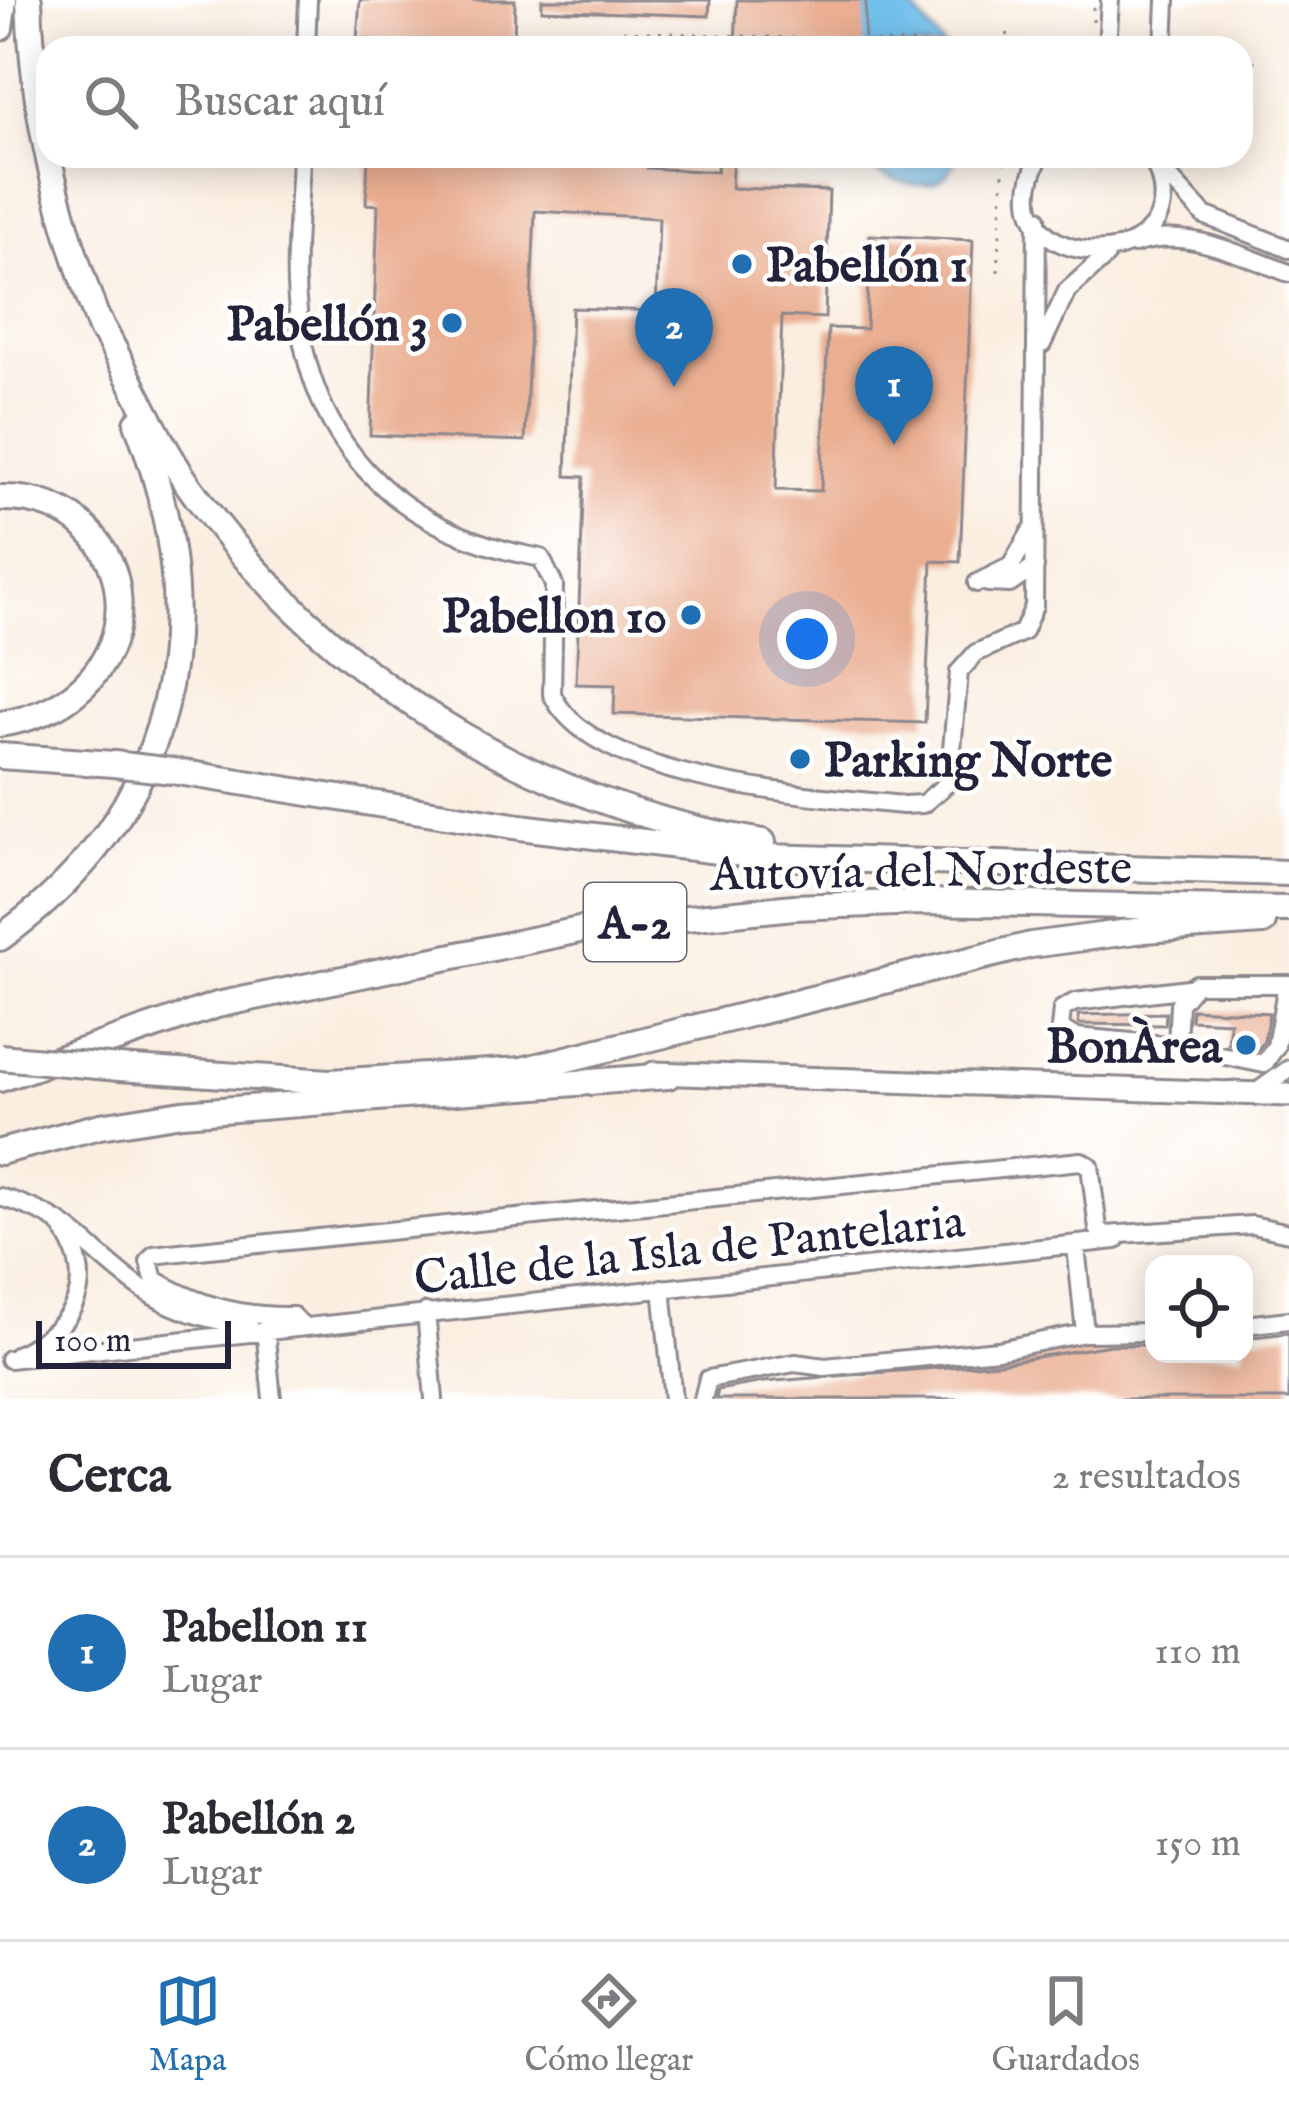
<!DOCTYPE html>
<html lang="es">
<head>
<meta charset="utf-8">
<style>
	:root { --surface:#fff; --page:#f2f2f3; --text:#2b2b33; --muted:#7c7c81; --line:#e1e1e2; --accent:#1f6fb2 }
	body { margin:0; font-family:"IM FELL English",serif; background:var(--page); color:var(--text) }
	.controls { position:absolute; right:36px; bottom:36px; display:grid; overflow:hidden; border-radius:24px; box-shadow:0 6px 30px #0003 }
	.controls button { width:108px; height:108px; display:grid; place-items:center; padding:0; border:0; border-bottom:3px solid var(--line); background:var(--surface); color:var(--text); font:60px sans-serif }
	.scale { position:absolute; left:36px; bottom:30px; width:195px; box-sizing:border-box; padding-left:12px; border:6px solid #22223b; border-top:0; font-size:33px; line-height:42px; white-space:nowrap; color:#22223b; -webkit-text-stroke:9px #fff; paint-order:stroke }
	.you { position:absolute; left:807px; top:639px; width:42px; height:42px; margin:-30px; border:9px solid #fff; border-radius:50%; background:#1a73e8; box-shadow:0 0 0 18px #1a73e833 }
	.badge { display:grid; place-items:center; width:78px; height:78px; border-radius:50%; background:var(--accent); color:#fff; font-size:39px; font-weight:700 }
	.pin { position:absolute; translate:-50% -99px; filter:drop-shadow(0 3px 6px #0008) }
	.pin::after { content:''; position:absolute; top:63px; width:42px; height:36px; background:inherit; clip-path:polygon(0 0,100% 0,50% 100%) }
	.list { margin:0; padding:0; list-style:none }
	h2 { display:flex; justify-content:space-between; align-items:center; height:156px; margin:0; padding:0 48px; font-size:51px }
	h2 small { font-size:39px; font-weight:400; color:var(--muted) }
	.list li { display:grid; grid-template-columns:78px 1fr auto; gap:36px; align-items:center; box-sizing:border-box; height:192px; padding:0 48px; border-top:3px solid var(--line) }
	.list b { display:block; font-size:45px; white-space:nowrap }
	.list p { margin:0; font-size:39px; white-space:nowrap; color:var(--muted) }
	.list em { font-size:39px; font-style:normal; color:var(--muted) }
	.icon { flex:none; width:66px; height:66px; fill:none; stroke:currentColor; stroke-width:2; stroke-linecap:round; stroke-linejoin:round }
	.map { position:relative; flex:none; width:1289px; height:1399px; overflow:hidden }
	.search { position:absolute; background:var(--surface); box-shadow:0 6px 30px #0003; left:36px; right:36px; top:36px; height:132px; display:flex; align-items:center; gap:30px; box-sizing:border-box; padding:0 42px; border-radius:36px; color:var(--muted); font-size:45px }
	.sheet { height:540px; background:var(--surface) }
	nav { display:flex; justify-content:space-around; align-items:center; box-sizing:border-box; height:168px; border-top:3px solid var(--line); background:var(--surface); font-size:33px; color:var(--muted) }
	nav a { display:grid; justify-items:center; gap:6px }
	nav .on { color:var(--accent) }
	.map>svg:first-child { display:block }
	.water { fill:#72c0ec; stroke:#4a7194; stroke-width:3 }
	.building { fill:#eaae91 }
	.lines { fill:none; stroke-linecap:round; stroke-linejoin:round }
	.minor-casing { stroke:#8e888e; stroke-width:22 }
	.major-casing { stroke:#8e888e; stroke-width:27 }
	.highway-casing { stroke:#8e888e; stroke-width:30 }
	.path { stroke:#8e888e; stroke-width:3; stroke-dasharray:3 9; stroke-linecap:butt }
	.minor { stroke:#fff; stroke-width:16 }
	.major { stroke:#fff; stroke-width:21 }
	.highway { stroke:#fff; stroke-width:24 }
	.highway-bridge-casing { stroke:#8e888e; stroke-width:30; stroke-linecap:butt }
	.path-bridge { stroke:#8e888e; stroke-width:3; stroke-dasharray:3 9; stroke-linecap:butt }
	.highway-bridge { stroke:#fff; stroke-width:24 }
	.poi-dot { fill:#1f6fb2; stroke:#fff; stroke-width:4.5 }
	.labels { text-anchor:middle; stroke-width:9; stroke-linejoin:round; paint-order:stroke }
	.shield { fill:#fff; stroke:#646476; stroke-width:3 }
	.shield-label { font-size:45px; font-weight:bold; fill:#22223b }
	.poi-label { font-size:48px; font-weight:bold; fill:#22223b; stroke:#fff; text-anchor:end }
	.street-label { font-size:48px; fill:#22223b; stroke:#fff }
</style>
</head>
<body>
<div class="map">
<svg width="1289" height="1399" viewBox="0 0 1289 1399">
	<rect width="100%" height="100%" fill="#fff"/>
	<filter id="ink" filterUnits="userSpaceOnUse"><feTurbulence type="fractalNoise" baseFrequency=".00833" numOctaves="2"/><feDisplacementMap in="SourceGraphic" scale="24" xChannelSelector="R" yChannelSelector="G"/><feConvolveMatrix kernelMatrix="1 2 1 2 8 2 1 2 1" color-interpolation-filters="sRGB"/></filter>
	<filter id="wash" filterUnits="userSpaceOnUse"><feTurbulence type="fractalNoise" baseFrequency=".004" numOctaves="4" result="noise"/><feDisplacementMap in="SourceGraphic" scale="48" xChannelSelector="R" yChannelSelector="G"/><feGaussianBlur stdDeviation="2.7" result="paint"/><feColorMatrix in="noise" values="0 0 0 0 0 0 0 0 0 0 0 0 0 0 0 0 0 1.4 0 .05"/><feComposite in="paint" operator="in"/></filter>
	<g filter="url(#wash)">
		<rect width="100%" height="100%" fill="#faeee0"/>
		<path class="water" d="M 866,0 L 906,0 L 945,48 L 851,48 Z
			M 838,156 L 957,156 C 937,215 872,166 838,156 Z"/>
		<g id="blocks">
			<path class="building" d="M 360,0 L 515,0 L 514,48 L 371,48 L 371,40 L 357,39 Z
				M 542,0 L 710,0 L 709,16 L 542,10 Z
				M 737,0 L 866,0 L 864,48 L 735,48 Z
				M 368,156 L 647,156 L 647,168 L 717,172 L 718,156 L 733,156 L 731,188 L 829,191 L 825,318 L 782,316 L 776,490 L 821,491 L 828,328 L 866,329 L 870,235 L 973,240 L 960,562 L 932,561 L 925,723 L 614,714 L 615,685 L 576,684 L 584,477 L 566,476 L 572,308 L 656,311 L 659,218 L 535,211 L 525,441 L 370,435 L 378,205 L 366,204 Z
				M 1192,1009 L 1269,1013 L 1264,1041 L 1258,1050 L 1228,1043 L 1230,1022 L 1191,1020 Z
				M 1166,1013 L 1165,1025 L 1079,1024 L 1078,1015 Z
				M 1289,1333 L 1289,1399 L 716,1399 L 718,1390 L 763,1382 L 999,1363 L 1111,1345 L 1154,1345 L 1154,1354 L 1244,1354 L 1244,1338 Z"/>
		</g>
	</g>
	<g filter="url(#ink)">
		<use href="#blocks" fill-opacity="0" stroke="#8e888e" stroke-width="3"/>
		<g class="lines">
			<defs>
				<path id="minor" d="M 306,48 L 308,0
					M 1107,48 L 1110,0
					M 1164,48 L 1166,0
					M 301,156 C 300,198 294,242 296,284 C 302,439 393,532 541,558 L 554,585 L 552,694 C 593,783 817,796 903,805 L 923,804 L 949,782 L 959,672 L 976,653 L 1023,632 L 1034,606 L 1037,218
					M 1040,156 C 975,282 1217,282 1151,156
					M 1158,165 L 1204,215 L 1289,249
					M 1135,244 C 1186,226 1241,256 1289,273
					M 1042,344 L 1067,291 L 1106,256
					M 977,583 L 1011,566 L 1031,531
					M 988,583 L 1010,584 L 1035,567
					M 1188,988 L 1075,1002 L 1062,1009 L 1060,1029 L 1076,1037 L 1177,1046 L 1264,1064 L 1276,1046 L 1287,984
					M 1177,1046 L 1179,1004 L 1196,984 L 1289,984
					M 1254,1094 L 1289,1069
					M 0,1197 C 76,1218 85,1250 142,1289 C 175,1312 211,1320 249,1326
					M 1076,1246 L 1085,1333
					M 662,1288 L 673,1399
					M 426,1312 L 434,1399
					M 302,1325 L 293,1316 C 244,1317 196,1305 154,1279 L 149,1262 L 154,1255 L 170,1253 L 1081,1161 L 1090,1166 L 1098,1229 L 1106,1235 L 1252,1225 L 1289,1233
					M 1244,1325 L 1289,1320
					M 265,1329 L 272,1399
					M 17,1355 C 76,1326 101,1282 59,1223
					M 9,1359 L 1116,1240
					M 703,1399 L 708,1379 L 795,1363 L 825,1367 L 998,1350 L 1085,1333 L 1154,1332"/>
				<path id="major" d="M 654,1073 L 1289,1095"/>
				<path id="highway" d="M 29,0 C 33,117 59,221 101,329
					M 0,28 L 4,0
					M 97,318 C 129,374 153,433 189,486 C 323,677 533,805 763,842
					M 0,498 C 149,495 167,699 0,724
					M 0,756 L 114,764
					M 172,771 L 520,827 L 768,857 L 1289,873
					M 0,938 C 179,811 214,622 137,423
					M 119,1068 L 330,1082 L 522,1070 L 1031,945 L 1144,930 L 1263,922
					M 0,1079 L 217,1005 L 589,928 L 794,907 L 922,902 L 1289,909
					M 0,1152 L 100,1126 L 182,1113 L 668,1076"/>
			</defs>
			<use href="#minor" class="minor-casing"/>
			<use href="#major" class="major-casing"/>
			<use href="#highway" class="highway-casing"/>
			<path class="path" d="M 1093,22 L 1093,0
				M 1007,48 L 1008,25
				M 1241,57 L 1258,63
				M 1008,156 L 1022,162
				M 998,272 L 1004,156"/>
			<use href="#minor" class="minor"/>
			<use href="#major" class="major"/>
			<use href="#highway" class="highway"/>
			<defs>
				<path id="highway-bridge" d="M 114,764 L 172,771
					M 0,1057 L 119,1068"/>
			</defs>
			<use href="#highway-bridge" class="highway-bridge-casing"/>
			<path class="path-bridge" d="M 623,31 L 1034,48"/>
			<use href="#highway-bridge" class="highway-bridge"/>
		</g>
	</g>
	<g class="poi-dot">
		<circle cx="742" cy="264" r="12"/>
		<circle cx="452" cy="323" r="12"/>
		<circle cx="691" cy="615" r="12"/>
		<circle cx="800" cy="759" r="12"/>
		<circle cx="1246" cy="1045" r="12"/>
	</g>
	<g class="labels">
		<rect class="shield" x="584" y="883" width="102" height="78" rx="9"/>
		<g class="shield-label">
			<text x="635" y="938">A-2</text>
		</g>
		<g class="poi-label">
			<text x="766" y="281" text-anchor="start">Pabellón 1</text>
			<text x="428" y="340">Pabellón 3</text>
			<text x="667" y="632">Pabellon 10</text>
			<text x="824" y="776" text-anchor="start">Parking Norte</text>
			<text x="1222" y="1062">BonÀrea</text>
		</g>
		<g class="street-label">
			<text transform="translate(921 869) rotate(-1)" y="17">Autovía del Nordeste</text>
			<text transform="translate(689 1248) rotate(-6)" y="17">Calle de la Isla de Pantelaria</text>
		</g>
	</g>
</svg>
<div class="controls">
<button><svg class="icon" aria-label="locate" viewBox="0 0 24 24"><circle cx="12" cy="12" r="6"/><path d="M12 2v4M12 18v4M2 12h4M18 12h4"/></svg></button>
</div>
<div class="scale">100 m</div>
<div class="you"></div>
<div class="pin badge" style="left:894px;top:445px">1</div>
<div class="pin badge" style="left:674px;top:387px">2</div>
<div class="search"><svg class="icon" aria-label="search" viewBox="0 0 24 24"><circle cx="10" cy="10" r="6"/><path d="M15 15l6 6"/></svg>Buscar aquí</div>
</div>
<section class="sheet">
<h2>Cerca<small>2 resultados</small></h2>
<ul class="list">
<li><span class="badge">1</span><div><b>Pabellon 11</b><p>Lugar</p></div><em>110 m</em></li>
<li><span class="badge">2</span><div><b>Pabellón 2</b><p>Lugar</p></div><em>150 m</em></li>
</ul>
</section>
<nav>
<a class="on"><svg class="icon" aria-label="map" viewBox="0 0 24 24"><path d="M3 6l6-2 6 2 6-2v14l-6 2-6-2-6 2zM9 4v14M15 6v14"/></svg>Mapa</a>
<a><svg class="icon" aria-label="directions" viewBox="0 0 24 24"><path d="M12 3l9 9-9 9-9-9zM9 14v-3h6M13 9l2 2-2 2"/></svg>Cómo llegar</a>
<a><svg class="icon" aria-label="saved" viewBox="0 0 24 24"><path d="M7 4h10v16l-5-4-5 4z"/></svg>Guardados</a>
</nav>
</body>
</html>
